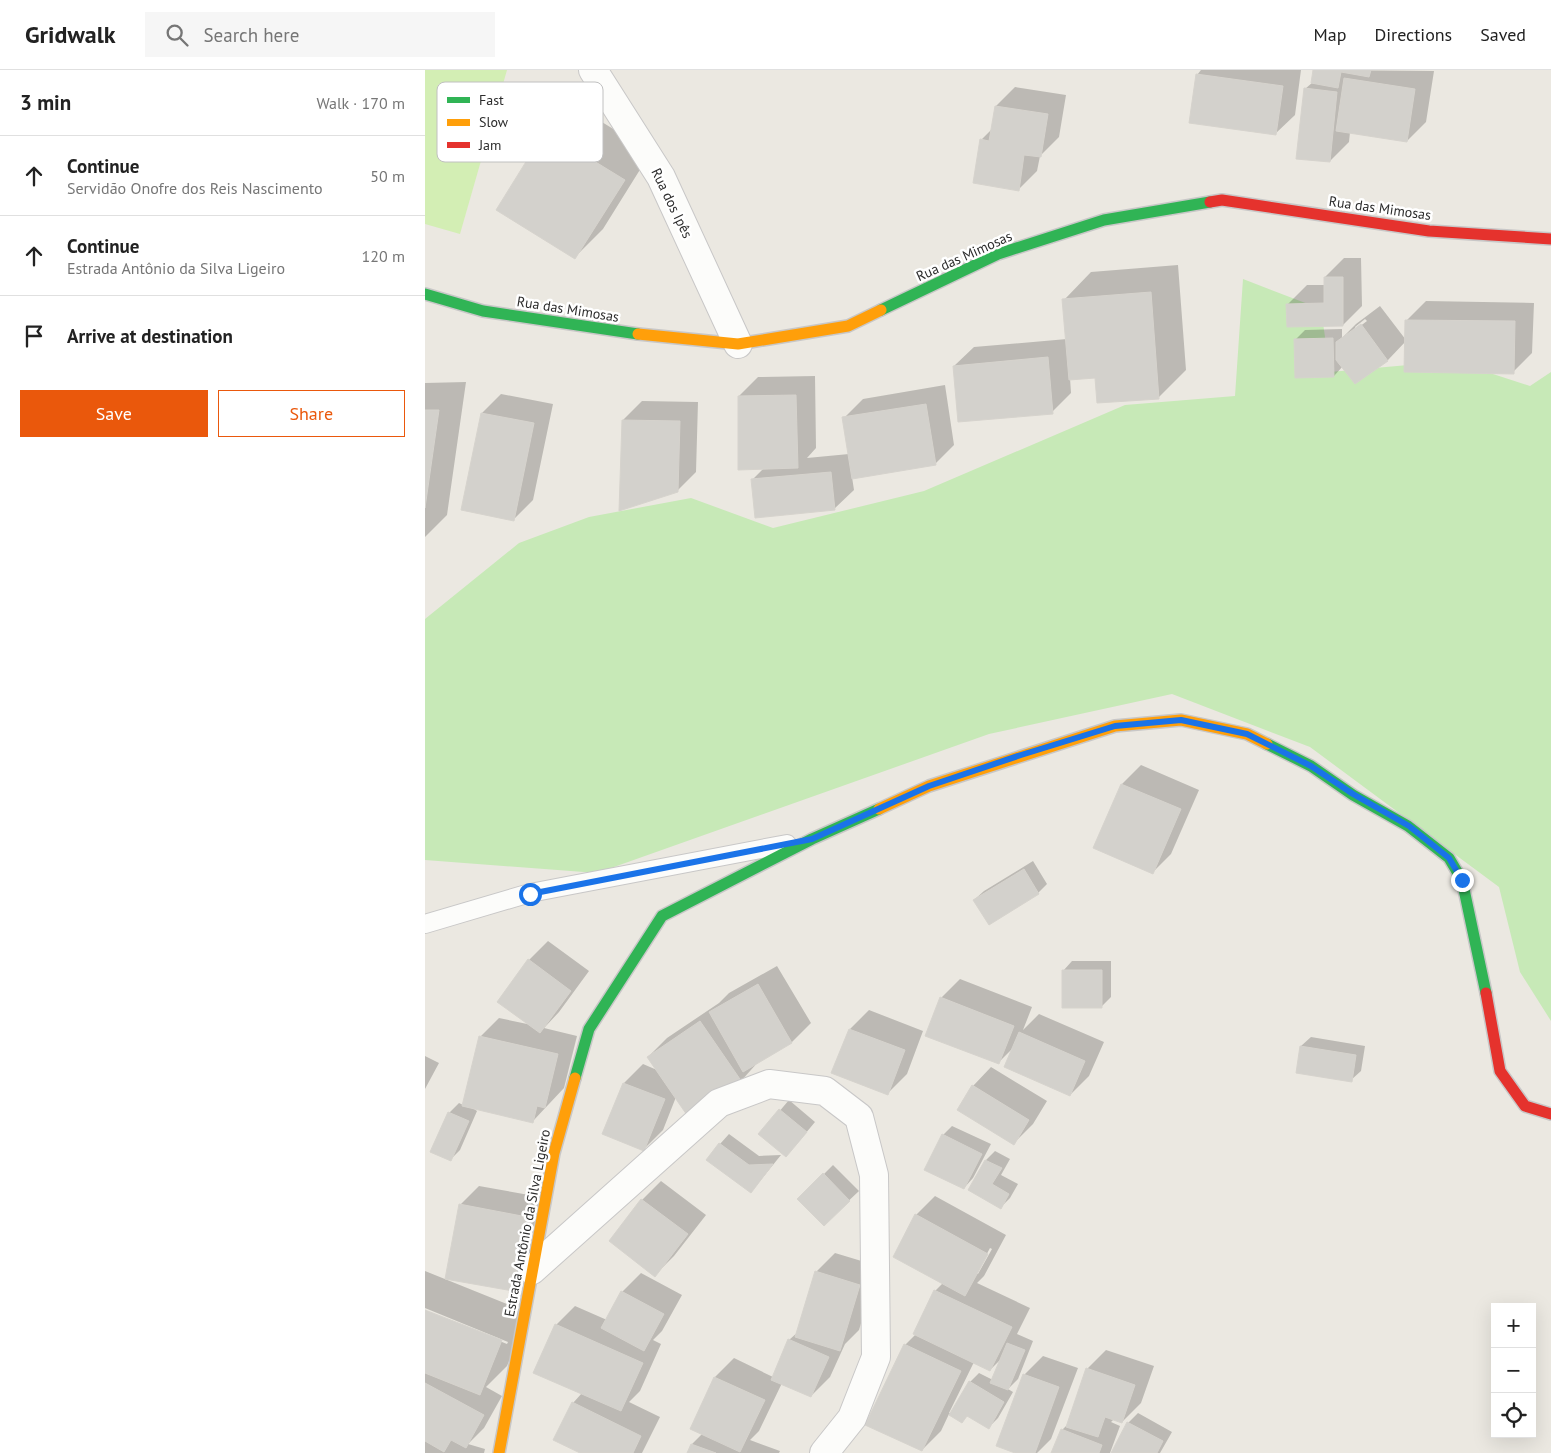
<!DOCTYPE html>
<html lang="en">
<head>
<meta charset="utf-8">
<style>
	:root { --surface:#fff; --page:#f6f6f6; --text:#222; --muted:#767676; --line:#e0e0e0; --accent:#ea580c }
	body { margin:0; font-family:"PT Sans",sans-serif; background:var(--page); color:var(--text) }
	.controls { position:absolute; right:15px; bottom:15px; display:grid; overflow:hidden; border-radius:0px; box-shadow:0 5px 20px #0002 }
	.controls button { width:45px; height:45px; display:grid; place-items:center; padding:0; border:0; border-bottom:1px solid var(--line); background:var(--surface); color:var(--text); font:25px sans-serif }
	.stop { position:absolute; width:15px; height:15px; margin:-11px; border:4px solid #1a73e8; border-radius:50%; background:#fff }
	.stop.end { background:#1a73e8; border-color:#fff; box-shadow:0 1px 5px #0008 }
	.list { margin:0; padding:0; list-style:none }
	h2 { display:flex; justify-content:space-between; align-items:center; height:65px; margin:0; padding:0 20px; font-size:21px }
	h2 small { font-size:16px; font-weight:400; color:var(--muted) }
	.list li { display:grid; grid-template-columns:32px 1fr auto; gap:15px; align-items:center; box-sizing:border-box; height:80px; padding:0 20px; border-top:1px solid var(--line) }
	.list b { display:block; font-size:19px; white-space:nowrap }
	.list p { margin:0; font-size:16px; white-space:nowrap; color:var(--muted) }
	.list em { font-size:16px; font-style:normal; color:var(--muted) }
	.actions { display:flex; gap:10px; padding:15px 20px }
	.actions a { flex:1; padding:11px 0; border:1px solid var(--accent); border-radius:0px; text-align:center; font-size:18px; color:var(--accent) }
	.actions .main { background:var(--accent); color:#fff }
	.icon { flex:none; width:28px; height:28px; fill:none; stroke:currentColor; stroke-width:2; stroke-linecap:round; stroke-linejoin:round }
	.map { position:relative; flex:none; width:1126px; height:1383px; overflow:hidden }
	header { display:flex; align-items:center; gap:30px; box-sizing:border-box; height:70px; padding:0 25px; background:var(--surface); border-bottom:1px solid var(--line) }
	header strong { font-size:24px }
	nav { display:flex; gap:28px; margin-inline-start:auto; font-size:18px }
	.search { width:350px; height:45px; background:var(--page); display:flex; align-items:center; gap:12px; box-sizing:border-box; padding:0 18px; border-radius:0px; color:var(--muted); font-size:19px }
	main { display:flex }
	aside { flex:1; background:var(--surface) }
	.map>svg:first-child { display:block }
	.green { fill:#c7e9b7 }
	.pitch { fill:#d3eeb4 }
	.shadow { fill:#0003; fill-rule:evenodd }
	.building { fill:#d3d1cc; stroke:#d6d3cd }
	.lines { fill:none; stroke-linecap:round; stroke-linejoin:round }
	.lane-casing { stroke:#c8c7c7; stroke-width:20 }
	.street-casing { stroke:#c8c7c7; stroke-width:30 }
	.fast-casing { stroke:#c8c7c7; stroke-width:14 }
	.slow-casing { stroke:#c8c7c7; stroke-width:14 }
	.jam-casing { stroke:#c8c7c7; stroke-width:14 }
	.lane { stroke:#fcfcfa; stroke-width:18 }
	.street { stroke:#fcfcfa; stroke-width:28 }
	.fast { stroke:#30b455; stroke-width:11 }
	.slow { stroke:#ff9f0a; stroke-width:11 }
	.jam { stroke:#e5322d; stroke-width:11 }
	.route { stroke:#1a73e8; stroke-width:6 }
	.labels { text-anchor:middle; stroke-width:5; stroke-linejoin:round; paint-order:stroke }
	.street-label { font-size:14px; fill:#2c2c2c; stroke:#fff }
	.key { fill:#fff; stroke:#c0c0c0; stroke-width:1 }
	.key-label { font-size:14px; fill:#2c2c2c }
</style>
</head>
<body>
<header>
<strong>Gridwalk</strong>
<div class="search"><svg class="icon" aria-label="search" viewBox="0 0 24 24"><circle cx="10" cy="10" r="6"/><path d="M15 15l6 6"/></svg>Search here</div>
<nav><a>Map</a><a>Directions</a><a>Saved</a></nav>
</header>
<main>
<aside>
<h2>3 min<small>Walk · 170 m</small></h2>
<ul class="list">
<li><svg class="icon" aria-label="ahead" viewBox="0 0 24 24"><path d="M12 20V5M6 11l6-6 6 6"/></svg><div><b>Continue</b><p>Servidão Onofre dos Reis Nascimento</p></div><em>50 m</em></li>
<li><svg class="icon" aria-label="ahead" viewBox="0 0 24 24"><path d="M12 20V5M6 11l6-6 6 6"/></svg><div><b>Continue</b><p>Estrada Antônio da Silva Ligeiro</p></div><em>120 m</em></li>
<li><svg class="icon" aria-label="arrive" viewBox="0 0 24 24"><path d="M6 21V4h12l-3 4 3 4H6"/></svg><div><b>Arrive at destination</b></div></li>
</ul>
<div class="actions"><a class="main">Save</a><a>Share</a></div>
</aside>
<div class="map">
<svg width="1126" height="1383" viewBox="0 0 1126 1383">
	<rect width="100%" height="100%" fill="#ebe8e1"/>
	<path class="green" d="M 818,209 L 896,239 L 905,302 L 1028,291 L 1105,316 L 1126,302 L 1126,951 L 1095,902 L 1074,817 L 885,677 L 747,624 L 564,664 L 172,803 L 0,790 L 0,549 L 94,473 L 164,447 L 266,428 L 348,458 L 499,421 L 700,335 L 810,326 Z"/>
	<path class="pitch" d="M 0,0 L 82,0 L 35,164 L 0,154 Z"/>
	<path class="shadow" d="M 776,0 L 876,0 L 870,45 L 850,64 L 772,5 Z
		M 889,0 L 1009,1 L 1001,52 L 982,71 L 925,62 L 924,72 L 905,91 L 880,19 L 888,12 Z
		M 590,17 L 641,25 L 634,67 L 615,86 L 612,101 L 593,120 L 556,70 L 568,58 L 571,36 Z
		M 149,35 L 226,82 L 178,159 L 150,187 L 121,62 Z
		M 919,188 L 936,188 L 937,236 L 918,255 L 863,234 L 882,215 L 900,215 L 900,207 Z
		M 753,195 L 761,300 L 734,327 L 671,307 L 645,308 L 646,323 L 627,342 L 529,296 L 549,277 L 642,269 L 639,230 L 666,202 Z
		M 1001,231 L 1109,233 L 1107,283 L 1088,302 L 981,271 L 963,290 L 930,313 L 918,296 L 909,306 L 870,270 L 880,260 L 917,259 L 917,268 L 931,254 L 955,236 L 981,270 L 982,250 ZM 940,249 L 942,251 L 930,260 L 930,257 Z
		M 390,306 L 391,378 L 382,388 L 424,384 L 419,348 L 438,329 L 520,315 L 529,375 L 510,394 L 427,407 L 429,420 L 409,439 L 327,410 L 339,398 L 314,326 L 333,307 Z
		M 41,312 L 22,445 L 0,467 L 0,313 Z
		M 76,324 L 128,334 L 108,430 L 89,449 L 57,343 Z
		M 217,331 L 273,332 L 271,402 L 252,421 L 198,350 Z
		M 716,695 L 774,720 L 746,784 L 727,803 L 670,778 L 697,714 Z
		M 608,791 L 622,814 L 613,823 L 549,830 L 559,821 Z
		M 123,871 L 164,901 L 134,942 L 119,958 L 152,966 L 139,1018 L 108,1051 L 46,1037 L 52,1041 L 35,1080 L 26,1089 L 24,1043 L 34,1033 L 38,1035 L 55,967 L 74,948 L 107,955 L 104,890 Z
		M 647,891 L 686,891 L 686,927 L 676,937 L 638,901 Z
		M 352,896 L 386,953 L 367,972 L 334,991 L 316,1011 L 251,1027 L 238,1060 L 219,1079 L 179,1063 L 199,1013 L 218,994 L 232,1000 L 223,987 L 242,968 L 294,933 L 304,923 Z
		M 535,909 L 607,937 L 598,960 L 614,944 L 679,972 L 664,1006 L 645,1025 L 588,978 L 573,993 L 516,928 Z
		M 444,940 L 498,961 L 482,1004 L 463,1023 L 408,1003 L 425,959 Z
		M 886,967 L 940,976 L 936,1001 L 926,1010 L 872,1002 L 876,976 Z
		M 0,986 L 14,993 L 0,1019 Z
		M 566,997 L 622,1031 L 608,1054 L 589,1073 L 548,1016 Z
		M 364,1030 L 390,1052 L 370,1076 L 335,1064 Z
		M 527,1056 L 566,1074 L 548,1108 L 539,1118 L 518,1065 Z
		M 304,1064 L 334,1086 L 356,1085 L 326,1122 L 295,1074 Z
		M 570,1081 L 585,1089 L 576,1105 L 593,1114 L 585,1128 L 576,1137 L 545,1120 L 561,1090 Z
		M 408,1095 L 434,1121 L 399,1154 L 374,1129 Z
		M 236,1111 L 281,1145 L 249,1186 L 230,1205 L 217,1130 Z
		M 54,1116 L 121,1128 L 107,1201 L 88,1220 L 35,1135 Z
		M 510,1126 L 581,1165 L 559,1206 L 552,1213 L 605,1238 L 592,1264 L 608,1271 L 593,1309 L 583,1319 L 588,1322 L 573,1348 L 564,1357 L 543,1345 L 537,1351 L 524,1344 L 516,1361 L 497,1380 L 480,1275 L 491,1264 L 510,1221 L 518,1213 L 491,1145 ZM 565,1178 L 567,1179 L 553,1204 L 551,1204 ZM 577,1288 L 568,1310 L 554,1303 L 545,1312 L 526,1344 L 524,1343 L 549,1292 L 565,1300 Z
		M 410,1183 L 453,1196 L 434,1260 L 420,1274 L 405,1307 L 386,1326 L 357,1313 L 334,1361 L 325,1370 L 355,1381 L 354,1383 L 263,1383 L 267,1374 L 278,1363 L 267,1358 L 290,1307 L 309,1288 L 348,1307 L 364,1270 L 373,1262 L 391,1202 Z
		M 0,1201 L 104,1243 L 82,1296 L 61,1317 L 77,1326 L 59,1358 L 43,1374 L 60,1379 L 59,1383 L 0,1383 L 0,1241 L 82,1274 L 83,1272 L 0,1238 Z
		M 216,1203 L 257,1225 L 237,1261 L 228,1270 L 236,1274 L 215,1321 L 204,1332 L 235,1347 L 217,1383 L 157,1383 L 148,1333 L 157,1323 L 131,1255 L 150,1236 L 182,1250 L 197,1222 Z
		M 681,1280 L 729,1296 L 716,1333 L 697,1352 L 689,1349 L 686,1352 L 695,1356 L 685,1383 L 628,1383 L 637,1360 L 644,1353 L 662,1299 Z
		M 618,1286 L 653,1298 L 626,1369 L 612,1383 L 594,1383 L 599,1305 Z
		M 713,1343 L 747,1362 L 735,1383 L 687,1383 L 703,1353 Z"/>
	<path class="building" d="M 888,0 L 946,0 L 944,7 L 916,2 L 913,18 L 886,13 Z
		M 771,4 L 858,16 L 851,65 L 764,53 Z
		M 919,8 L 990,19 L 982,72 L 911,61 Z
		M 879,18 L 912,22 L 905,92 L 871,89 Z
		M 570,36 L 623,44 L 616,87 L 599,85 L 594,121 L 548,113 L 555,69 L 564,71 Z
		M 120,61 L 200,110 L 150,189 L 71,140 Z
		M 899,207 L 918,207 L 918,256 L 862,257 L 861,234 L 899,233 Z
		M 726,222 L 734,329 L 672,333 L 670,308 L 644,310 L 637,229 Z
		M 980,250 L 1090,251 L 1089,304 L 979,302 Z
		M 936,254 L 963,291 L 930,314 L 911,290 L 911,272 Z
		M 908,268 L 909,307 L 870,308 L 869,269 Z
		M 623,287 L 628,344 L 533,352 L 528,296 Z
		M 371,325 L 373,398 L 313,400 L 313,326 Z
		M 501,334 L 511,395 L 427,409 L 417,347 Z
		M 0,340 L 14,340 L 0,438 Z
		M 56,343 L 109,353 L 89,451 L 36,440 Z
		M 197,350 L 255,351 L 253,422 L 194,441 Z
		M 406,402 L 410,440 L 330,448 L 326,409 Z
		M 696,714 L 756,739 L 728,804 L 668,778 Z
		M 599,799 L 614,824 L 564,855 L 548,830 Z
		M 103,889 L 146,921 L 115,963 L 72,932 Z
		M 637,900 L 677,900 L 677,938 L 637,938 Z
		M 333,914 L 367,973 L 318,1002 L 284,942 Z
		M 515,927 L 589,956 L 574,994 L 500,966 Z
		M 275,951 L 317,1012 L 264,1048 L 222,987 Z
		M 424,959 L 480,980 L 463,1025 L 406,1003 Z
		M 594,962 L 660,991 L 645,1026 L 579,997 Z
		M 54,966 L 133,984 L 120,1038 L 112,1036 L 108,1053 L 37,1036 Z
		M 875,976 L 931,985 L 927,1012 L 871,1003 Z
		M 198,1013 L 240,1029 L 219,1081 L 177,1064 Z
		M 547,1015 L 604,1050 L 589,1075 L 532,1040 Z
		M 354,1039 L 382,1062 L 361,1087 L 333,1064 Z
		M 23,1042 L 44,1051 L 26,1091 L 5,1082 Z
		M 517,1064 L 557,1084 L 539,1119 L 499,1100 Z
		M 294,1073 L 324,1095 L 348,1094 L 326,1123 L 281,1090 Z
		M 560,1090 L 577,1098 L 567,1114 L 584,1124 L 576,1139 L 543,1120 Z
		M 398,1103 L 425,1131 L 399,1156 L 372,1129 Z
		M 216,1129 L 263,1164 L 230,1207 L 184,1171 Z
		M 34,1134 L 102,1147 L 88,1221 L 20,1209 Z
		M 490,1144 L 563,1184 L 540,1226 L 468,1187 Z
		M 390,1201 L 435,1215 L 415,1281 L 370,1267 Z
		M 509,1220 L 587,1257 L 565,1301 L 488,1264 Z
		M 196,1221 L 239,1244 L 219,1281 L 176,1258 Z
		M 0,1240 L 77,1270 L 55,1325 L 0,1303 Z
		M 130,1254 L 218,1293 L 196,1341 L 108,1303 Z
		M 363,1269 L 404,1287 L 386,1327 L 346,1310 Z
		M 582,1273 L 600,1280 L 583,1320 L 565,1313 Z
		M 479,1274 L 536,1301 L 497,1381 L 440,1355 Z
		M 661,1298 L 710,1315 L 697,1353 L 680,1347 L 673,1367 L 641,1357 Z
		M 598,1304 L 634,1317 L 610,1383 L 590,1383 L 571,1376 Z
		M 289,1307 L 340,1330 L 315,1382 L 265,1359 Z
		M 544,1311 L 579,1332 L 564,1359 L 542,1346 L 537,1353 L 524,1345 Z
		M 0,1313 L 59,1345 L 41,1378 L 26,1370 L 19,1382 L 0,1371 Z
		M 147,1332 L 216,1366 L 208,1383 L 155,1383 L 128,1370 Z
		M 702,1352 L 738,1371 L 732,1383 L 686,1383 Z
		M 636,1359 L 677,1375 L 674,1383 L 626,1383 Z
		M 266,1374 L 291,1383 L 262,1383 Z"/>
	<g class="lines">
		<defs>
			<path id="lane" d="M 0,854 L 105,823 L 362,774"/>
			<path id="street" d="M 168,0 L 236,107 L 313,274
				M 107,1200 L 294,1033 L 344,1014 L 400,1021 L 434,1047 L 449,1105 L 451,1287 L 427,1348 L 399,1383"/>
			<path id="fast" d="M 0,224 L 58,241 L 213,264
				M 456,240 L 573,184 L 679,150 L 785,132
				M 842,674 L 886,696 L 928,725 L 983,756 L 1024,788 L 1037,810 L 1061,923
				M 150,1008 L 164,959 L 237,846 L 387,769 L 454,739"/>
			<path id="slow" d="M 213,264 L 313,274 L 423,256 L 456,240
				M 454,739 L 504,716 L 690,656 L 756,650 L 822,664 L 842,674
				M 74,1383 L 129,1083 L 150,1008"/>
			<path id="jam" d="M 785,132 L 797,130 L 1004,161 L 1126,169
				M 1061,923 L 1075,1001 L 1100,1036 L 1126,1044"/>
		</defs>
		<use href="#lane" class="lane-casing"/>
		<use href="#street" class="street-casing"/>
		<use href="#fast" class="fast-casing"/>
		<use href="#slow" class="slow-casing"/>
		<use href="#jam" class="jam-casing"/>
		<use href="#lane" class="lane"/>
		<use href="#street" class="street"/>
		<use href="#fast" class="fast"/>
		<use href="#slow" class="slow"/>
		<use href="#jam" class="jam"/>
	</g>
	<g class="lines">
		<path class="route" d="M 105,824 L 387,769 L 504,716 L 596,685 L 690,656 L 756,650 L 822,664 L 886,696 L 928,724 L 984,756 L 1024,788 L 1037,810"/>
	</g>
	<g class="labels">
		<g class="street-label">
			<text transform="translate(247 133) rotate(64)" y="5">Rua dos Ipês</text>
			<text transform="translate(955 138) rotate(8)" y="5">Rua das Mimosas</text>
			<text transform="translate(539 186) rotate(-24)" y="5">Rua das Mimosas</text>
			<text transform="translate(143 239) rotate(9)" y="5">Rua das Mimosas</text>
			<text transform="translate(102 1153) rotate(-79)" y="5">Estrada Antônio da Silva Ligeiro</text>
		</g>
	</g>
	<rect x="12" y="12" width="166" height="80" rx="8" class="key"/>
	<rect x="22" y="27" width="23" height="6" fill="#30b455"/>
	<rect x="22" y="49" width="23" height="7" fill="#ff9f0a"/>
	<rect x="22" y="72" width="23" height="6" fill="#e5322d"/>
	<g class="key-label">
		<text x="54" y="35">Fast</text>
		<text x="54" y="57">Slow</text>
		<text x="54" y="80">Jam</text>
	</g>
</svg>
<div class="controls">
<button>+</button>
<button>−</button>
<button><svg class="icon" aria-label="locate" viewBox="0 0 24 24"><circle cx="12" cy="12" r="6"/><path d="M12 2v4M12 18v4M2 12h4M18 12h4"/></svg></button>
</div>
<div class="stop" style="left:105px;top:824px"></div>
<div class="stop end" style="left:1037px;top:810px"></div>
</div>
</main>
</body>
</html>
